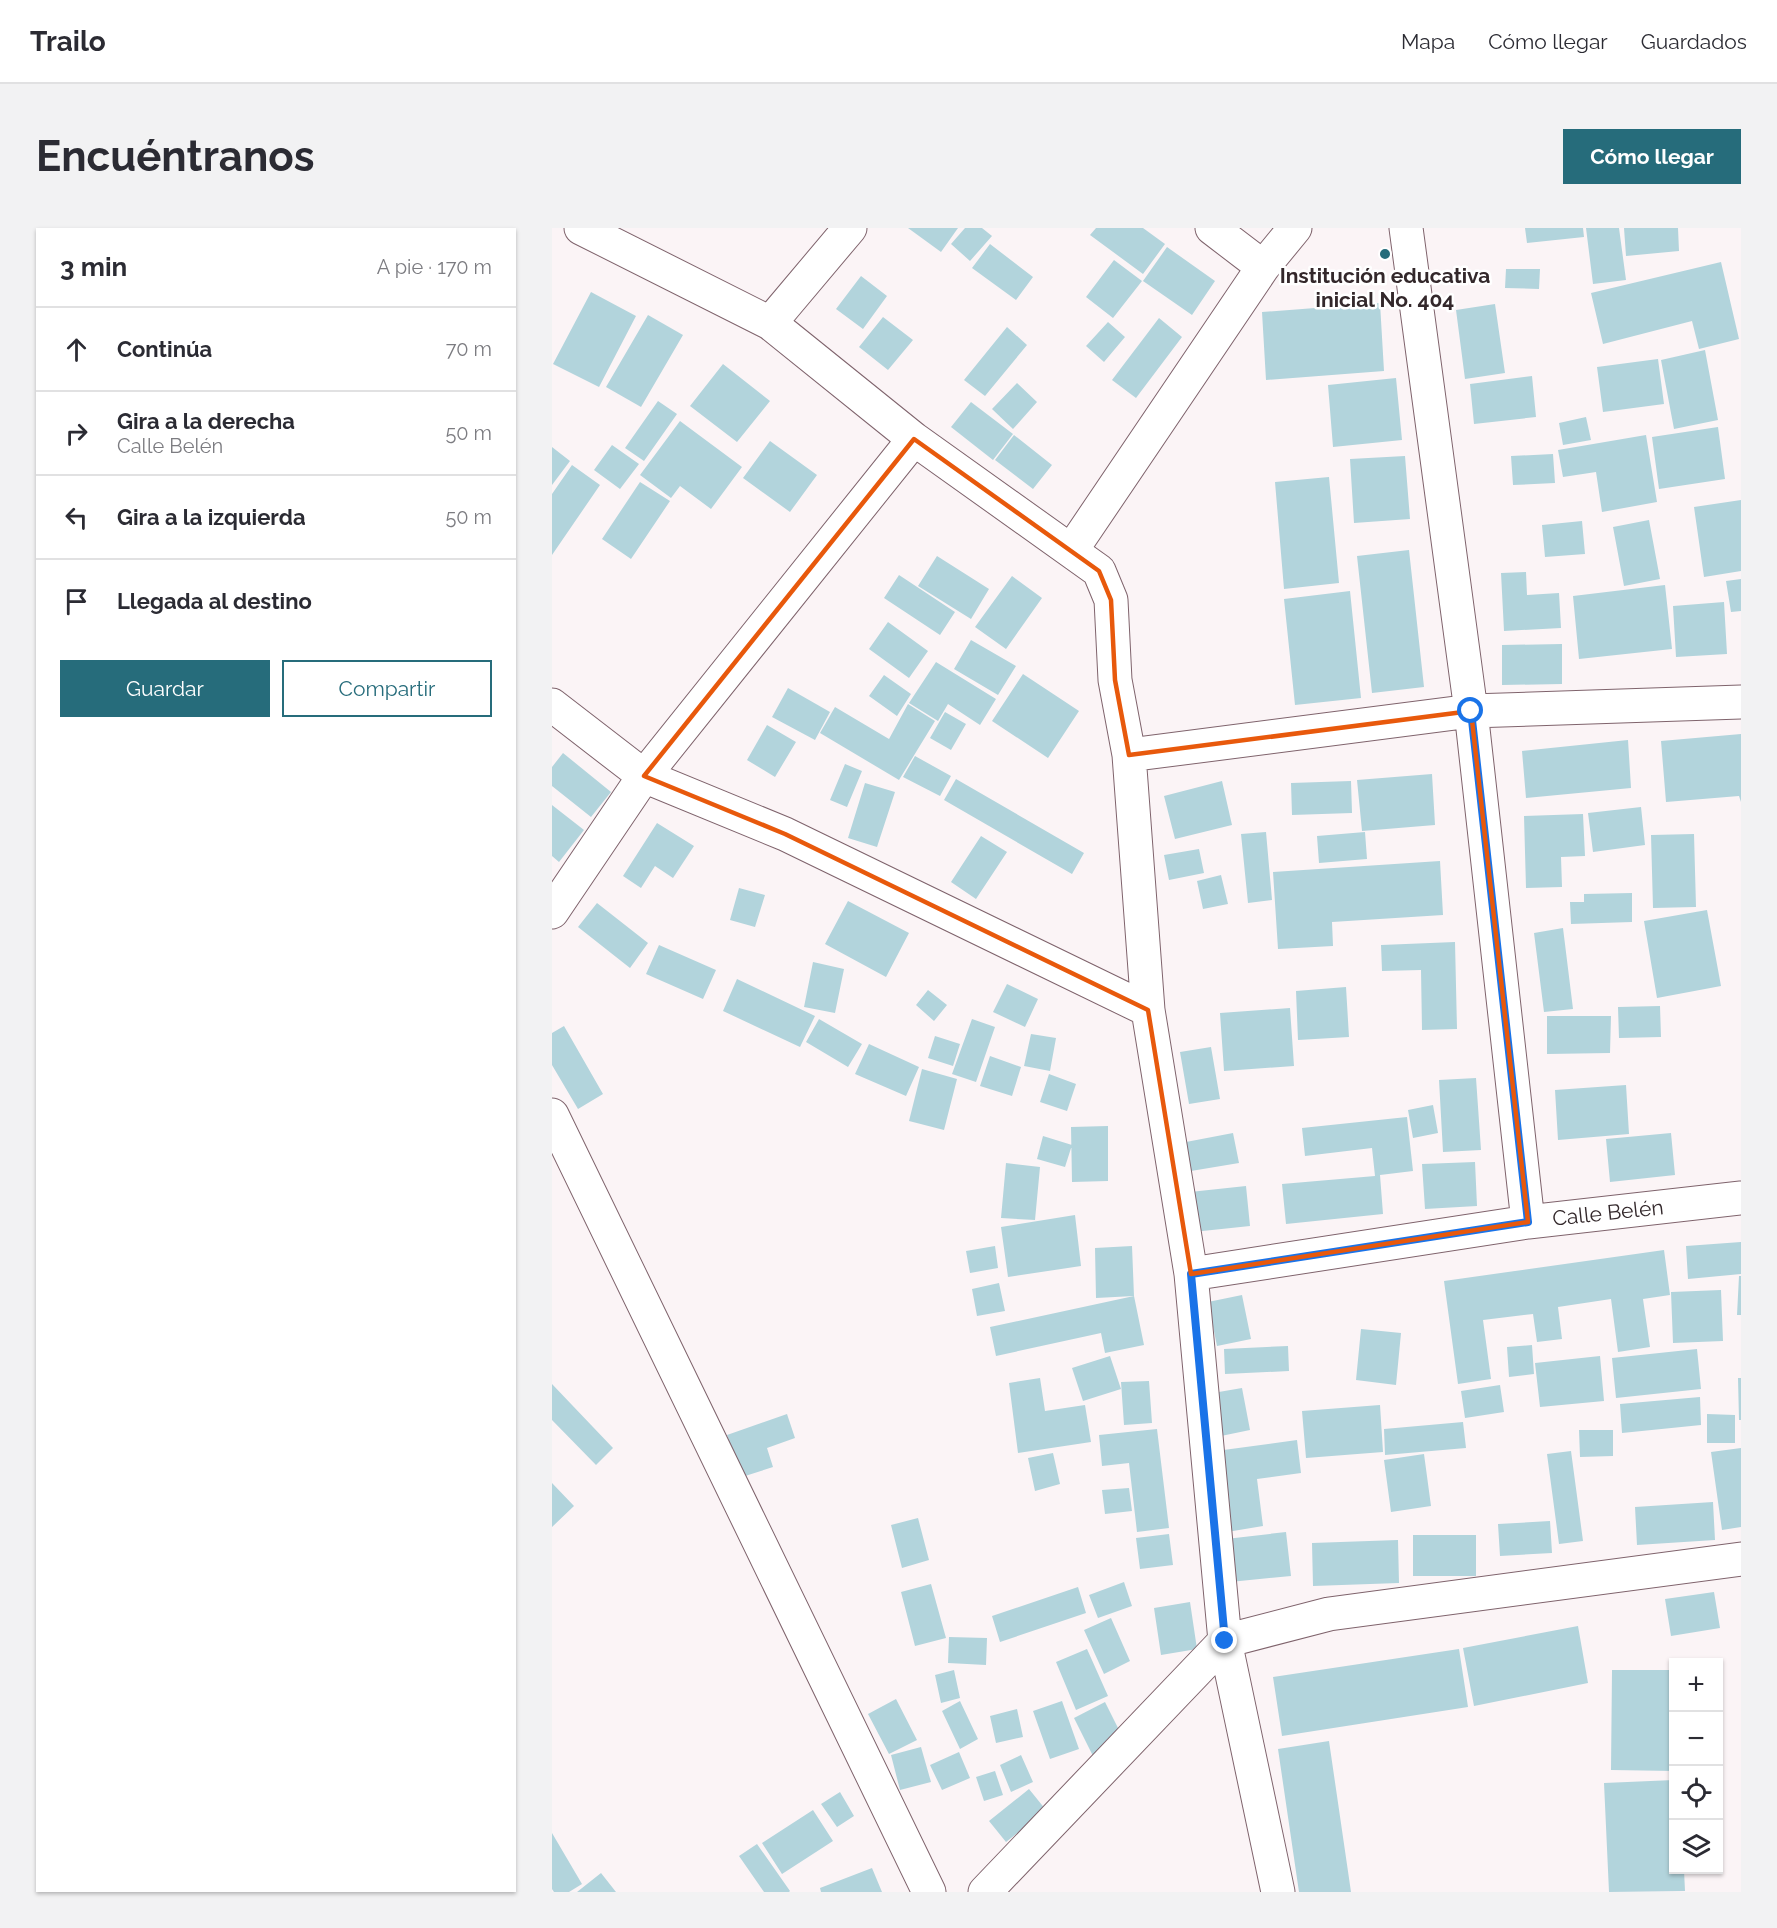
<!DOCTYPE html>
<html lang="es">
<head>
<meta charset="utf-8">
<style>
	:root { --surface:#fff; --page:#f2f2f3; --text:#2b2b33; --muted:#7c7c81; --line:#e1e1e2; --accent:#266c7b }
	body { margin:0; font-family:Raleway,sans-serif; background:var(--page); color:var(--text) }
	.controls { position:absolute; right:18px; bottom:18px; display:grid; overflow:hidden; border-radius:0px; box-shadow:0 2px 4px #0004 }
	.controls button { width:54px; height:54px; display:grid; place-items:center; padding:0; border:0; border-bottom:2px solid var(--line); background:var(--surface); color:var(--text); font:30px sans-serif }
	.stop { position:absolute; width:18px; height:18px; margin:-14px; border:4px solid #1a73e8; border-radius:50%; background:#fff }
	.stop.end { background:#1a73e8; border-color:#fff; box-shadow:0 2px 6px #0008 }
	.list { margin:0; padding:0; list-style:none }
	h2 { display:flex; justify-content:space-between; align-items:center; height:78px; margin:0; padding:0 24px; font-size:26px }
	h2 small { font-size:20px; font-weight:400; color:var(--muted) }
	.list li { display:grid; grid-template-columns:39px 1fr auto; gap:18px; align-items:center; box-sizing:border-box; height:84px; padding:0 24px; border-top:2px solid var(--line) }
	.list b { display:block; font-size:22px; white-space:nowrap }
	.list p { margin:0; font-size:20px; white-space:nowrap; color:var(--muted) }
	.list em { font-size:20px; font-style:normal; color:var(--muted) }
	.actions { display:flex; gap:12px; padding:18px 24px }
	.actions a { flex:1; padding:14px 0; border:2px solid var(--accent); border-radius:0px; text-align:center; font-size:21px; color:var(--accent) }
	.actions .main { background:var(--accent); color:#fff }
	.icon { flex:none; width:33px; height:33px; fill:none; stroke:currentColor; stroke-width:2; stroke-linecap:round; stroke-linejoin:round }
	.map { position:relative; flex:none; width:1189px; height:1664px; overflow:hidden; border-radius:0px }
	header { display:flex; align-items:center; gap:36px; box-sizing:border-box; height:84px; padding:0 30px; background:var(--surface); border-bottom:2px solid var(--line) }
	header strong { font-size:28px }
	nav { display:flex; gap:33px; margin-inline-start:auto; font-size:21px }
	.intro { display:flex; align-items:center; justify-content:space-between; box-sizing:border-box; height:144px; padding:0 36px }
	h1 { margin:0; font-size:42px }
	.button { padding:15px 27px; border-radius:0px; background:var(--accent); color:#fff; font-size:21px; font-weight:700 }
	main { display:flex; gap:36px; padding:0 36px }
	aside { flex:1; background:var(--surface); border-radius:0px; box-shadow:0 2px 4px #0004 }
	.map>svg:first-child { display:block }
	.building { fill:#b2d4dc }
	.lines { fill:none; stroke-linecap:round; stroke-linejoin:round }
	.minor-casing { stroke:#7f636c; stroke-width:35 }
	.minor { stroke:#fff; stroke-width:33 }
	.route { stroke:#1a73e8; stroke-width:8 }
	.marked { fill:none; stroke:#e8590c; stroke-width:4.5; stroke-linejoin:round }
	.poi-dot { fill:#266c7b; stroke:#fff; stroke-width:2 }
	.labels { text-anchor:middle; stroke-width:5; stroke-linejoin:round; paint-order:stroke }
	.poi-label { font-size:21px; font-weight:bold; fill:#33282b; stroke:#fff }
	.street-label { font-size:21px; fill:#33282b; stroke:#fff }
</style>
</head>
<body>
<header>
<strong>Trailo</strong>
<nav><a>Mapa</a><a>Cómo llegar</a><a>Guardados</a></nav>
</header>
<div class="intro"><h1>Encuéntranos</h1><a class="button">Cómo llegar</a></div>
<main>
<aside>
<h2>3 min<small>A pie · 170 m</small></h2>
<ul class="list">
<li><svg class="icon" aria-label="ahead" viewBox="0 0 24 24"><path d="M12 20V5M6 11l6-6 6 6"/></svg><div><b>Continúa</b></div><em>70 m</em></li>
<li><svg class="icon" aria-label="right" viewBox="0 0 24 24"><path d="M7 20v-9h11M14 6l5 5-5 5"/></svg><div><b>Gira a la derecha</b><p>Calle Belén</p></div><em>50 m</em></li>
<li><svg class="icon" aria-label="left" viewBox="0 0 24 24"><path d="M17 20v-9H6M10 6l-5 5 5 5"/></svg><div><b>Gira a la izquierda</b></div><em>50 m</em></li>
<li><svg class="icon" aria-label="arrive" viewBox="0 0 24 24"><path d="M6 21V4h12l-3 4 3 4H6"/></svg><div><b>Llegada al destino</b></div></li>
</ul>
<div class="actions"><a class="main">Guardar</a><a>Compartir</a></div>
</aside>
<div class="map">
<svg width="1189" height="1664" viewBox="0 0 1189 1664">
	<rect width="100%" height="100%" fill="#fbf4f6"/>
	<path class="building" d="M 356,0 L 406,0 L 389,24 Z
		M 413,0 L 430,0 L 440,8 L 418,33 L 399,16 Z
		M 544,0 L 591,0 L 613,16 L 591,46 L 538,7 Z
		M 973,0 L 1031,0 L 1032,9 L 975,15 Z
		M 1034,0 L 1067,0 L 1074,52 L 1041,56 Z
		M 1072,0 L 1126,0 L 1127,23 L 1074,28 Z
		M 438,16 L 481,49 L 464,72 L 420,40 Z
		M 615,19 L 663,53 L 640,87 L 591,53 Z
		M 562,32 L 590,53 L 561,90 L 534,69 Z
		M 1169,34 L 1187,111 L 1147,121 L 1140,93 L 1051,116 L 1039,65 Z
		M 954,41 L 988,41 L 987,61 L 953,60 Z
		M 309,48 L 335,68 L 311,101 L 284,81 Z
		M 39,64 L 84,88 L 47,159 L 1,136 Z
		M 828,75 L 832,143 L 714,152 L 710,84 Z
		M 943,76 L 953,145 L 913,151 L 904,82 Z
		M 96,87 L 131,107 L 89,179 L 54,159 Z
		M 331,89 L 361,112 L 336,142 L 307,119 Z
		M 607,90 L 630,109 L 584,170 L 560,152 Z
		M 556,94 L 573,109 L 552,134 L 534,118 Z
		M 455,99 L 475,117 L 433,168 L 412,152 Z
		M 1153,122 L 1166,192 L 1122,201 L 1109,132 Z
		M 1106,131 L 1112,176 L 1051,184 L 1045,139 Z
		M 171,136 L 218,173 L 185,214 L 138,178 Z
		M 980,148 L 984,189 L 922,196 L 918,156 Z
		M 844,150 L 850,212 L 781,219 L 776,157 Z
		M 465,155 L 485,174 L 461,201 L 440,181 Z
		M 106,173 L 125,186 L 92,233 L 73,220 Z
		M 419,174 L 461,206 L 441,232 L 399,199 Z
		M 1034,189 L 1039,212 L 1011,217 L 1007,195 Z
		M 128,193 L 190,239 L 159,281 L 128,258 L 119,270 L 88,247 Z
		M 1166,199 L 1173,251 L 1107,261 L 1100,209 Z
		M 462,207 L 500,237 L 481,261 L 443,232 Z
		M 1094,207 L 1105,274 L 1050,284 L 1044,244 L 1011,249 L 1006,222 Z
		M 218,213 L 265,247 L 238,284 L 191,250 Z
		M 60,217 L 87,236 L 68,261 L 42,242 Z
		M 0,219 L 18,233 L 0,257 Z
		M 1001,226 L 1003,255 L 961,257 L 959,228 Z
		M 853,228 L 858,291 L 802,295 L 798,231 Z
		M 20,237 L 48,257 L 0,327 L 0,266 Z
		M 777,249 L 787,355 L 732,361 L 723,254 Z
		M 88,254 L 118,273 L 79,331 L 50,311 Z
		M 1189,272 L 1189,343 L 1152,349 L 1142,279 Z
		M 1097,292 L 1108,351 L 1072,358 L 1061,299 Z
		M 1030,293 L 1033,326 L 993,329 L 990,297 Z
		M 857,322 L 872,459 L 820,465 L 805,328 Z
		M 385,328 L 437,361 L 419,391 L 366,358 Z
		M 974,344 L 975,367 L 1007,365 L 1009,400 L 952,403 L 949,345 Z
		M 347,347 L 403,384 L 388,407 L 332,370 Z
		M 460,348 L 490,370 L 454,421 L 423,399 Z
		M 1189,351 L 1189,383 L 1179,384 L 1174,353 Z
		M 1113,357 L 1120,421 L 1027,431 L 1021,368 Z
		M 798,363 L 809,470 L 743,477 L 732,371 Z
		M 1172,374 L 1175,426 L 1124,429 L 1121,378 Z
		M 336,394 L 376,423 L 357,450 L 317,421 Z
		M 419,412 L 464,438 L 446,467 L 402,441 Z
		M 1010,416 L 1010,456 L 950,457 L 950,417 Z
		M 384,434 L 444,471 L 428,497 L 396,476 L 386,493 L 357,475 Z
		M 471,446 L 527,483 L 496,530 L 440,493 Z
		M 332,447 L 359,466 L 345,488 L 317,468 Z
		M 236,460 L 278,484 L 263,512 L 220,489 Z
		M 356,476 L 383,493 L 347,552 L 268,505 L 283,479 L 337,511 Z
		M 393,484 L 414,496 L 399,522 L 378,510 Z
		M 215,497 L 244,514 L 223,549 L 195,532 Z
		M 1189,506 L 1189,574 L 1187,568 L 1114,574 L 1109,513 Z
		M 1076,512 L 1079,560 L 974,570 L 970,523 Z
		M 11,525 L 59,564 L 39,589 L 0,558 L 0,539 Z
		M 363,528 L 399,548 L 388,568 L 351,549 Z
		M 293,536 L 310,543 L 295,579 L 278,572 Z
		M 880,546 L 883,597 L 810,603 L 805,552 Z
		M 404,551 L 532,625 L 520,646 L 392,572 Z
		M 670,553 L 680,597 L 623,611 L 612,568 Z
		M 799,553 L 800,585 L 740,587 L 739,555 Z
		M 313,555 L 343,564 L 325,619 L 296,610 Z
		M 0,577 L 32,602 L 7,634 L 0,628 Z
		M 1089,579 L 1093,617 L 1041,624 L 1036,585 Z
		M 1031,586 L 1033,628 L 1009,629 L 1010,659 L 974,660 L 972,588 Z
		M 105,595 L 142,618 L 121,650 L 103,638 L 89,660 L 71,648 Z
		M 714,604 L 720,672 L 696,675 L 689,606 Z
		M 813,604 L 815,631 L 767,635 L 765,608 Z
		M 1142,606 L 1144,679 L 1101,680 L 1099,607 Z
		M 429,608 L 455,624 L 424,671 L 399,654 Z
		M 647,621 L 652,645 L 617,652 L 612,627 Z
		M 888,633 L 891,687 L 780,694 L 781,718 L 726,721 L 721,644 Z
		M 669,647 L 676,676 L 651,681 L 645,653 Z
		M 187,660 L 213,667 L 203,699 L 178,692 Z
		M 1080,665 L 1080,694 L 1019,696 L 1018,674 L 1032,674 L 1032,666 Z
		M 296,673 L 357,705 L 334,749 L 273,716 Z
		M 45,675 L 96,715 L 78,740 L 26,699 Z
		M 1155,682 L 1169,758 L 1105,770 L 1092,693 Z
		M 1011,700 L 1021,781 L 992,784 L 982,705 Z
		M 903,714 L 905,801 L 870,802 L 869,742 L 830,743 L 829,717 Z
		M 107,717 L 164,742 L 151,771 L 94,746 Z
		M 261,734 L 292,741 L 283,785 L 252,779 Z
		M 185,751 L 263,788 L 248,819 L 171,783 Z
		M 455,756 L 486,771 L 473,799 L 441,784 Z
		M 794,759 L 797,809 L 746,812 L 744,763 Z
		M 376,762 L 395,777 L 382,793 L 364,777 Z
		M 1108,778 L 1109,809 L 1067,810 L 1066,779 Z
		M 738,780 L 742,838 L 672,843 L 668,785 Z
		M 995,788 L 1059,788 L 1058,825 L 995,826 Z
		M 267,791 L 310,816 L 296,839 L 254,814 Z
		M 420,791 L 443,799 L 424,854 L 400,846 Z
		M 12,798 L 51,866 L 26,881 L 0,837 L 0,805 Z
		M 479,806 L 504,810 L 498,843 L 472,838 Z
		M 383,808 L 408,816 L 401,838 L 376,830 Z
		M 317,816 L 367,839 L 354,868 L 303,846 Z
		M 659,819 L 668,871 L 637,876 L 628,824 Z
		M 438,828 L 469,839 L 460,868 L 428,858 Z
		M 370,841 L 405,851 L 392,902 L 357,893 Z
		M 497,846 L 524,856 L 515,883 L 488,874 Z
		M 924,850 L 929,922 L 891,924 L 887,852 Z
		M 1074,857 L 1077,906 L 1006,912 L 1003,862 Z
		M 881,877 L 886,905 L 861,910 L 856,882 Z
		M 855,889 L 861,943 L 828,947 L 831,986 L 734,996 L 730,956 L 823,948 L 820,920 L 753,928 L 750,900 Z
		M 556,898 L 556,953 L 520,954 L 519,899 Z
		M 681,905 L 687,935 L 639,943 L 634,914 Z
		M 1119,905 L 1123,947 L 1058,954 L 1054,911 Z
		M 491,908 L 520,917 L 513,939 L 485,931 Z
		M 923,934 L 925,978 L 873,981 L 870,936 Z
		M 454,935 L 488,939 L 483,992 L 449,990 Z
		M 694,958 L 698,998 L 641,1004 L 638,964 Z
		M 523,987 L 529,1038 L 456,1049 L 449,999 Z
		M 1189,1014 L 1189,1046 L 1136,1051 L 1134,1018 Z
		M 443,1018 L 446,1040 L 418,1045 L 414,1023 Z
		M 580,1018 L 582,1068 L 544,1070 L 543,1020 Z
		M 1112,1022 L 1118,1067 L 1091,1071 L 1098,1119 L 1066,1124 L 1059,1071 L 1006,1079 L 1010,1111 L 985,1114 L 981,1086 L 931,1092 L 939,1151 L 906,1156 L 892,1053 Z
		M 1187,1048 L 1189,1048 L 1189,1087 L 1185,1087 Z
		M 447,1055 L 453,1083 L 425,1088 L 420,1061 Z
		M 1169,1062 L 1171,1113 L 1121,1115 L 1119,1064 Z
		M 690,1067 L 699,1111 L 665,1118 L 656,1074 Z
		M 582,1068 L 592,1117 L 553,1125 L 549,1105 L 444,1128 L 438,1099 Z
		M 809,1101 L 849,1105 L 844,1157 L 804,1152 Z
		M 980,1117 L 982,1146 L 957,1149 L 955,1119 Z
		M 736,1118 L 737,1143 L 673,1146 L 672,1121 Z
		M 1145,1121 L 1149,1161 L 1064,1170 L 1060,1130 Z
		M 558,1128 L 569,1161 L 531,1173 L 520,1140 Z
		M 1048,1128 L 1052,1173 L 988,1179 L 983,1135 Z
		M 488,1150 L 493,1183 L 533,1177 L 539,1214 L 466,1225 L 457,1155 Z
		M 1186,1150 L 1189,1150 L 1189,1192 L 1187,1192 Z
		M 597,1153 L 600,1195 L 572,1197 L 569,1154 Z
		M 0,1156 L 61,1220 L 44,1237 L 0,1192 Z
		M 948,1157 L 952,1184 L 913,1190 L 909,1163 Z
		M 690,1160 L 698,1202 L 669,1208 L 661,1165 Z
		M 1148,1169 L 1149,1197 L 1070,1205 L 1068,1176 Z
		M 828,1177 L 831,1224 L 754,1230 L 750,1183 Z
		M 235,1186 L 243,1210 L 215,1220 L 221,1239 L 190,1249 L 175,1207 Z
		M 1155,1186 L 1183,1187 L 1183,1215 L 1155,1215 Z
		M 911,1194 L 914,1220 L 833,1227 L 832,1201 Z
		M 605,1201 L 617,1300 L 585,1304 L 577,1235 L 550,1238 L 547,1207 Z
		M 1027,1202 L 1061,1202 L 1061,1228 L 1028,1229 Z
		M 745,1212 L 749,1245 L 705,1251 L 711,1298 L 675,1304 L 664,1223 Z
		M 1189,1220 L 1189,1299 L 1170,1302 L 1159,1224 Z
		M 1019,1223 L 1031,1313 L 1007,1316 L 995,1226 Z
		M 501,1225 L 508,1256 L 483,1263 L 476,1230 Z
		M 872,1226 L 879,1278 L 839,1284 L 832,1232 Z
		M 0,1255 L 22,1278 L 0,1299 Z
		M 577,1260 L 580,1283 L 553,1286 L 550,1262 Z
		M 1161,1274 L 1163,1312 L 1085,1317 L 1083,1279 Z
		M 366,1290 L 377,1332 L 350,1340 L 339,1297 Z
		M 998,1293 L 1000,1325 L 948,1328 L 946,1296 Z
		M 734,1304 L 739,1348 L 678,1354 L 674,1311 Z
		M 617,1306 L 621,1337 L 588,1341 L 584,1310 Z
		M 861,1307 L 924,1307 L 924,1348 L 861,1348 Z
		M 846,1312 L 847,1355 L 761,1358 L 760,1315 Z
		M 572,1354 L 580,1378 L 546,1390 L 537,1367 Z
		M 379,1356 L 394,1410 L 363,1418 L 349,1364 Z
		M 526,1359 L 534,1385 L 448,1414 L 440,1388 Z
		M 1162,1364 L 1168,1400 L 1119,1408 L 1113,1371 Z
		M 638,1374 L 645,1421 L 609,1427 L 602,1380 Z
		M 559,1390 L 578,1433 L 552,1446 L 532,1402 Z
		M 1026,1398 L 1036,1455 L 922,1478 L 911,1420 Z
		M 397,1409 L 435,1410 L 434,1437 L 396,1435 Z
		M 535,1421 L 556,1468 L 524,1482 L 504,1434 Z
		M 907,1421 L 916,1479 L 730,1508 L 721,1449 Z
		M 402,1442 L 408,1470 L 389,1475 L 383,1447 Z
		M 1060,1442 L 1122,1442 L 1122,1543 L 1059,1542 Z
		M 344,1471 L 365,1512 L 337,1526 L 316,1486 Z
		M 408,1473 L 426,1511 L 408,1521 L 390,1483 Z
		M 510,1473 L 527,1521 L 498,1531 L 481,1483 Z
		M 553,1474 L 572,1512 L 541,1528 L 522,1490 Z
		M 465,1481 L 471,1509 L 444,1515 L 438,1488 Z
		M 777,1513 L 799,1664 L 747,1664 L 726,1521 Z
		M 369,1519 L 379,1554 L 348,1562 L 339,1527 Z
		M 407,1524 L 418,1550 L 390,1562 L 378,1537 Z
		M 469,1527 L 481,1554 L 459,1564 L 448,1537 Z
		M 443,1543 L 451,1567 L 432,1573 L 424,1549 Z
		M 1122,1552 L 1122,1642 L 1132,1642 L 1133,1663 L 1057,1664 L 1052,1555 Z
		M 477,1561 L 494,1582 L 454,1614 L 437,1593 Z
		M 288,1564 L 302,1588 L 285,1599 L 269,1576 Z
		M 261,1582 L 281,1613 L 230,1646 L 210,1615 Z
		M 0,1605 L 30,1656 L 17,1664 L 2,1664 L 0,1661 Z
		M 205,1616 L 238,1663 L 237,1664 L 212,1664 L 187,1628 Z
		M 320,1640 L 330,1664 L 269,1664 L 268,1660 Z
		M 49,1645 L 64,1664 L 25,1664 Z"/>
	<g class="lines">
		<defs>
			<path id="minor" d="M 29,0 L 218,95 L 362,211 L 547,343 L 559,372 L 563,452 L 577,527 L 596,782 L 639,1046 L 673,1413 L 726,1664
				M 660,0 L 711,39
				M 854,0 L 919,483 L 976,994
				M 218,95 L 298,0
				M 519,323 L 711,39 L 743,0
				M 0,477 L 92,548 L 233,606 L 596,782
				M 577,527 L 919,483 L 1189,474
				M 0,684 L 92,548 L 362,211
				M 0,887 L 377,1664
				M 639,1046 L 976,994 L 1189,970
				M 433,1664 L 673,1413 L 777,1386 L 1189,1331"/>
		</defs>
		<use href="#minor" class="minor-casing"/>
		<use href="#minor" class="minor"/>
	</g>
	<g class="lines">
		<path class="route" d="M 673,1413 L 639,1046 L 976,994 L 919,483"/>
	</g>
	<path class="marked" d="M 362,211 L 547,343 L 559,372 L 563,452 L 577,527 L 919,483 L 976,994 L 639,1046 L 596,782 L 233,606 L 92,548 Z"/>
	<circle class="poi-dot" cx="833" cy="26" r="6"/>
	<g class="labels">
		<g class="poi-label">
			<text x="833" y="55">Institución educativa<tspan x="833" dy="24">inicial No. 404</tspan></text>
		</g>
		<g class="street-label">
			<text transform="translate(1056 985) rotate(-6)" y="7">Calle Belén</text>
		</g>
	</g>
</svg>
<div class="controls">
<button>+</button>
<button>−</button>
<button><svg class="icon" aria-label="locate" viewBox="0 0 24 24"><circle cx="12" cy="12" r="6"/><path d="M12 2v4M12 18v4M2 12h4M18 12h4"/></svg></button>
<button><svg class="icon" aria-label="layers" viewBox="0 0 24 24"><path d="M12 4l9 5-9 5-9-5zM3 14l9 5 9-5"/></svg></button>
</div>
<div class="stop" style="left:919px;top:483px"></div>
<div class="stop end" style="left:673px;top:1413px"></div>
</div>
</main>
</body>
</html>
